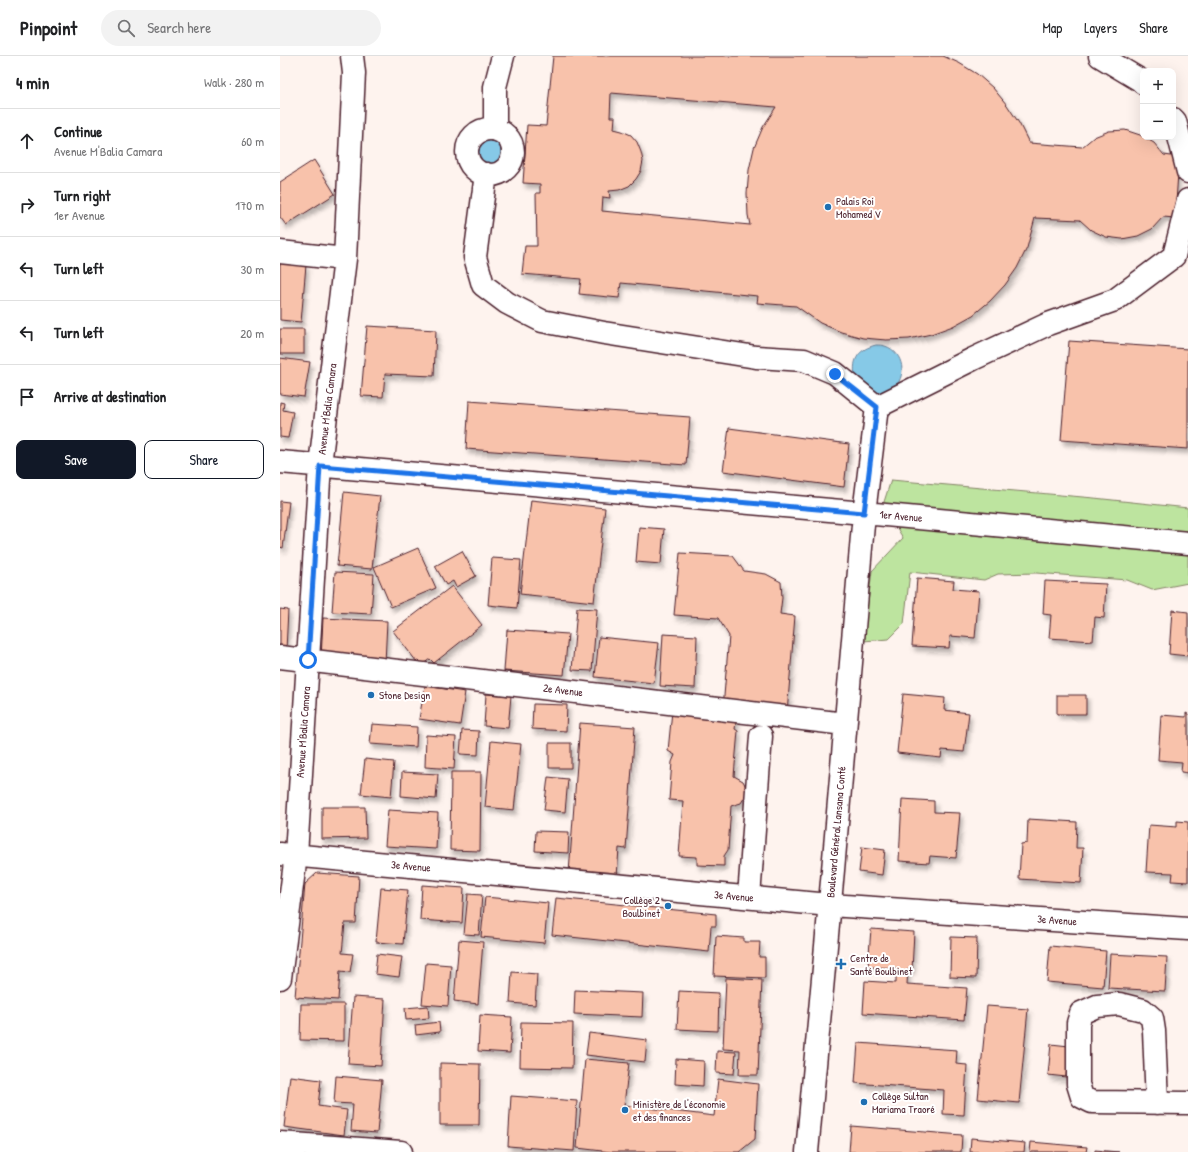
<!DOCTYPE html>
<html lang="en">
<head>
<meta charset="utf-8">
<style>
	:root { --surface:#fff; --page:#f2f2f2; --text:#202124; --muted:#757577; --line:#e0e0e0; --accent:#111827 }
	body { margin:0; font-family:"Patrick Hand",sans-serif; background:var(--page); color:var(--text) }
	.controls { position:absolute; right:12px; top:12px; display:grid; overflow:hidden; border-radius:8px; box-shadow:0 4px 16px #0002 }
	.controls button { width:36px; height:36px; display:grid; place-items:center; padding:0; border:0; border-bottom:1px solid var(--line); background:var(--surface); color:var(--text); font:20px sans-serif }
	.stop { position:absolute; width:12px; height:12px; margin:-9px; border:3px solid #1a73e8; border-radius:50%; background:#fff }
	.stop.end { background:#1a73e8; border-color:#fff; box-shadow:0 1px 4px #0008 }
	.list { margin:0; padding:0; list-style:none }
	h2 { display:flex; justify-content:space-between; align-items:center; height:52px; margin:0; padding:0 16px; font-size:17px }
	h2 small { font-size:13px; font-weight:400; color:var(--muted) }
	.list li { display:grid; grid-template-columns:26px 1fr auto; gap:12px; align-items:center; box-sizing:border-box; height:64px; padding:0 16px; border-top:1px solid var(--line) }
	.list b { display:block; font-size:15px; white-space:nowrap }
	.list p { margin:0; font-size:13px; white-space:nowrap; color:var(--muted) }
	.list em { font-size:13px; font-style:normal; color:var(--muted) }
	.actions { display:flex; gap:8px; padding:12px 16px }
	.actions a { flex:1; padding:9px 0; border:1px solid var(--accent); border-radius:8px; text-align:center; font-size:14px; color:var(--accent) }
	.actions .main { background:var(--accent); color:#fff }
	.icon { flex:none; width:22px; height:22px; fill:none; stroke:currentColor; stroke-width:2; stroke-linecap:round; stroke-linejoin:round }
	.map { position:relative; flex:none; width:908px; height:1096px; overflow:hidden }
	header { display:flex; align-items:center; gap:24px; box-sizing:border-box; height:56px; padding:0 20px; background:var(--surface); border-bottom:1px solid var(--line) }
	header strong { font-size:19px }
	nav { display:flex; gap:22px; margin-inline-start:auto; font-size:14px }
	.search { width:280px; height:36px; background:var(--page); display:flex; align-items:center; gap:10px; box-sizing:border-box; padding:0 14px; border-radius:22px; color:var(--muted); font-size:15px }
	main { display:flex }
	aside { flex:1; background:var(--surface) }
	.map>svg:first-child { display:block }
	.green { fill:#bde49f; stroke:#848265 }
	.water { fill:#86c9e7; stroke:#6e859c }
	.building { fill:#f8c2ab; stroke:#4a1f2b; fill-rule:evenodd; filter:url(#shadow) }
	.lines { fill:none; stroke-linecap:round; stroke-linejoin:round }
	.minor-casing { stroke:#4a1f2b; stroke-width:25 }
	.minor { stroke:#fff; stroke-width:22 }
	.route { stroke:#1a73e8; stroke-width:5 }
	.poi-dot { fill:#1f6fb2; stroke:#fff; stroke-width:1.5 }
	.labels { text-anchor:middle; stroke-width:4; stroke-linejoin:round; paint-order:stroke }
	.poi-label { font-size:11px; fill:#4a1f2b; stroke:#fff; text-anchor:start }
	.street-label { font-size:11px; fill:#4a1f2b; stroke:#fff }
</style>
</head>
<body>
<header>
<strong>Pinpoint</strong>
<div class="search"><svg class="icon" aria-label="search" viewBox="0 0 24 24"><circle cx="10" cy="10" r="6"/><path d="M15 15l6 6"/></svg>Search here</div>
<nav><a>Map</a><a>Layers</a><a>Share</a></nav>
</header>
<main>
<aside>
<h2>4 min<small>Walk · 280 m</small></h2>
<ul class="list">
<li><svg class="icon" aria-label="ahead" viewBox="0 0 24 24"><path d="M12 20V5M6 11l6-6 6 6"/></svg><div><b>Continue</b><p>Avenue M'Balia Camara</p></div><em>60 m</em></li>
<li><svg class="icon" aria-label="right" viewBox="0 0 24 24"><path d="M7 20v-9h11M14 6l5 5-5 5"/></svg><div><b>Turn right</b><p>1er Avenue</p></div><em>170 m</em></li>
<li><svg class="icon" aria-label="left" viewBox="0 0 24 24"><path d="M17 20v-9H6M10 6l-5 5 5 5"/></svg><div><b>Turn left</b></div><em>30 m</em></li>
<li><svg class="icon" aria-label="left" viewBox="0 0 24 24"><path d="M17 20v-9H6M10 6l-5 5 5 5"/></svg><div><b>Turn left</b></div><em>20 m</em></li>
<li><svg class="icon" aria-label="arrive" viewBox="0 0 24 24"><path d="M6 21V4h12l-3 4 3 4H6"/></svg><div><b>Arrive at destination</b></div></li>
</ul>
<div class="actions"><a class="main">Save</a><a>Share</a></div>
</aside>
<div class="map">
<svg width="908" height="1096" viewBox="0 0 908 1096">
	<defs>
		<filter id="shadow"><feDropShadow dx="2.5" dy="4.5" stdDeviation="2" flood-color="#0004"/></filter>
	</defs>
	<rect width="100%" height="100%" fill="#fef3ee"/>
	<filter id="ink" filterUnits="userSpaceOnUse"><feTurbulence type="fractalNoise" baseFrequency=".025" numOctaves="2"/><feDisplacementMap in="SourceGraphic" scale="8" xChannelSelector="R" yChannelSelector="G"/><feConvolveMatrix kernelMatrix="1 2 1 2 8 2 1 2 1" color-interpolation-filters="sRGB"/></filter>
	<g filter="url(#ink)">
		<path class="green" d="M 611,424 L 814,442 L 908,452 L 908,527 L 872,534 L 847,524 L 756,517 L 718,518 L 704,524 L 630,516 L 624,568 L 609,583 L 583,585 L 592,515 L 623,482 L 603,449 Z"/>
		<path class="water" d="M192 94a17 17 0 1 1 34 0a17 17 0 1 1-34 0Z
			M 596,289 C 599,289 602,289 605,290 C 624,296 628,322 612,333 C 607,336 602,337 597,337 L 575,320 C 572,303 579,293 596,289 Z"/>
		<path class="building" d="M 273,0 L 663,0 L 679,7 L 697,18 L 713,32 L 727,49 L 739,67 L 749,87 L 802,91 L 814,81 L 829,75 L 845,74 L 860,79 L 874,87 L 884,99 L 899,101 L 895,162 L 883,161 L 872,173 L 858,180 L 842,183 L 826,181 L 811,174 L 800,164 L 755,162 L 747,192 L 737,212 L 725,229 L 710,245 L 693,259 L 673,270 L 651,278 L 629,283 L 606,284 L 583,282 L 561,276 L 540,267 L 516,250 L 477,247 L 478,240 L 341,227 L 339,242 L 299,238 L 301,223 L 242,218 L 245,190 L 257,190 L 256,137 L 260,137 L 260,128 L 243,127 L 247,69 L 266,70 ZM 331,37 L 496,51 L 483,71 L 474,92 L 469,114 L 467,137 L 468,159 L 470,169 L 322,155 L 323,141 L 330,142 L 329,135 L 339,134 L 349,130 L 356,123 L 361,115 L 363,105 L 361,96 L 357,86 L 351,79 L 342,75 L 334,73 L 335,61 L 330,61 Z
			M 34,104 L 55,138 L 6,169 L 0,161 L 0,126 Z
			M 0,207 L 26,209 L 21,266 L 0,264 Z
			M 87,270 L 156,274 L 154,320 L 105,318 L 103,341 L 81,340 Z
			M 0,273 L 24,273 L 24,298 L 0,298 Z
			M 789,285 L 908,293 L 908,393 L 781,384 Z
			M 0,302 L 30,306 L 24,341 L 0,338 Z
			M 189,345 L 410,361 L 406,409 L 186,393 Z
			M 0,346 L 4,347 L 3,354 L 13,356 L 8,382 L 0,381 Z
			M 449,372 L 569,388 L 564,431 L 443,415 Z
			M 64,436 L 100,440 L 92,513 L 57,510 Z
			M 251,444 L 325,452 L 314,546 L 240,538 Z
			M 0,445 L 9,446 L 3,492 L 0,491 Z
			M 359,471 L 384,473 L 381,508 L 356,506 Z
			M 138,492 L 156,532 L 111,551 L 94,511 Z
			M 182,495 L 196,520 L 176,531 L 173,525 L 166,529 L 155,510 Z
			M 400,497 L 453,500 L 464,515 L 486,518 L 501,526 L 502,542 L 500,558 L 515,560 L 507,657 L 443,652 L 449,580 L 438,562 L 394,559 Z
			M 212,502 L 241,504 L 237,552 L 208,549 Z
			M 55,516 L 94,518 L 91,558 L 52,556 Z
			M 637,522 L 674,525 L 673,533 L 699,535 L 695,582 L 670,580 L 669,592 L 632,590 Z
			M 765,525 L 826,528 L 824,562 L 815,561 L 813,585 L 769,582 L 771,559 L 763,558 Z
			M 172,530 L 202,569 L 154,607 L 150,603 L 140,610 L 113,575 Z
			M 297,552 L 317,553 L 312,615 L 292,614 Z
			M 0,553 L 8,554 L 6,594 L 0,594 Z
			M 892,554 L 908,556 L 908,600 L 889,598 Z
			M 43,562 L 107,565 L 105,607 L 41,604 Z
			M 227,574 L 288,578 L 284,619 L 224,615 Z
			M 383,578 L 417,580 L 415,632 L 380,630 Z
			M 319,581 L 379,587 L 374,627 L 315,621 Z
			M 145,630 L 185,636 L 180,669 L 139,663 Z
			M 206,638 L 231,640 L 228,672 L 204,670 Z
			M 623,638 L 665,642 L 664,654 L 689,657 L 684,696 L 662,694 L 661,702 L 617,697 Z
			M 777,639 L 806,639 L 806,658 L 777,658 Z
			M 253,648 L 287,649 L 286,675 L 252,673 Z
			M 392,655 L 457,660 L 455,673 L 458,675 L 454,720 L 463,725 L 465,729 L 466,739 L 461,747 L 451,750 L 448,794 L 444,800 L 444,810 L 417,809 L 417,801 L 399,800 L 403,745 L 389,744 L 392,706 L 395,699 L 388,695 Z
			M 906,657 L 908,658 L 908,717 L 901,716 L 902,706 L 878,704 L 881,659 L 906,661 Z
			M 300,667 L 355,671 L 346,793 L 339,792 L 337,821 L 289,817 Z
			M 92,668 L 137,671 L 136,691 L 90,688 Z
			M 182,674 L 199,675 L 198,699 L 180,698 Z
			M 146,679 L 176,681 L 174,713 L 145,711 Z
			M 211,685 L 241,688 L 234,754 L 205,751 Z
			M 269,687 L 291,687 L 291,712 L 269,712 Z
			M 85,703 L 114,706 L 111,741 L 81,738 Z
			M 122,716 L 158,718 L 156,743 L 121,740 Z
			M 171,716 L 201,716 L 200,795 L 170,794 Z
			M 268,721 L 288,723 L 285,756 L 264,754 Z
			M 622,743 L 654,745 L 654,756 L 680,757 L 676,802 L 650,800 L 649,807 L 619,805 Z
			M 42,751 L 85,751 L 86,782 L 42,783 Z
			M 108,754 L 158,757 L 156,793 L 105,790 Z
			M 748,763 L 797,766 L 796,792 L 803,792 L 801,827 L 739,823 L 741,788 L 747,787 Z
			M 897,765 L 908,766 L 908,826 L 892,825 L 893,817 L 866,816 L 869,769 L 897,771 Z
			M 256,775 L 289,776 L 288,797 L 255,795 Z
			M 582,791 L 605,794 L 602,819 L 579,816 Z
			M 37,817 L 79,820 L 76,867 L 65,867 L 62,897 L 73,898 L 70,916 L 60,915 L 58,944 L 15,941 L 25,828 Z
			M 142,829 L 184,832 L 182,867 L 140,864 Z
			M 101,832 L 128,834 L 123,888 L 96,886 Z
			M 188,838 L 202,839 L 199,879 L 184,878 Z
			M 205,841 L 268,847 L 264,887 L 201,881 Z
			M 276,842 L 436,858 L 436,870 L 431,870 L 429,896 L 272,879 Z
			M 591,873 L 634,876 L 632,914 L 628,913 L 627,928 L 687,932 L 684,964 L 583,957 L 585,925 L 616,927 L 616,912 L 588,911 Z
			M 436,880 L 464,882 L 464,886 L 480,886 L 479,901 L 485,901 L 485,922 L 434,920 Z
			M 671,881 L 697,882 L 696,922 L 670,921 Z
			M 179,884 L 203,886 L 198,948 L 174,945 Z
			M 770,890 L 826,895 L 823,931 L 767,926 Z
			M 97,898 L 122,901 L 119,921 L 95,918 Z
			M 830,898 L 887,901 L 885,935 L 828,932 Z
			M 146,907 L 171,909 L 168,950 L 142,948 Z
			M 232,916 L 257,918 L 255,949 L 230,947 Z
			M 446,922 L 482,924 L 478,1019 L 459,1019 L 460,994 L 443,993 Z
			M 295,934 L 363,937 L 362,961 L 294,958 Z
			M 399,935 L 439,937 L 438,975 L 397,973 Z
			M 73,941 L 105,943 L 101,1010 L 68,1008 Z
			M 21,948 L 64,948 L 64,985 L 20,984 Z
			M 148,950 L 149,962 L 126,964 L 125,952 Z
			M 707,950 L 748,953 L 739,1047 L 698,1043 Z
			M 200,959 L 232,961 L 230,997 L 198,995 Z
			M 159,966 L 160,976 L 136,979 L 135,969 Z
			M 241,966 L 293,967 L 292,1012 L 240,1011 Z
			M 309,977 L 367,984 L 365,1006 L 306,999 Z
			M 578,987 L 677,994 L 676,1008 L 687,1009 L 684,1059 L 663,1058 L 664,1034 L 575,1027 Z
			M 771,988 L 789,990 L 786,1021 L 768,1019 Z
			M 437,995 L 456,996 L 454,1018 L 436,1017 Z
			M 305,1003 L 349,1007 L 344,1049 L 434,1060 L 438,1023 L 478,1028 L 475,1083 L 459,1096 L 331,1096 L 297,1092 Z
			M 396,1003 L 424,1005 L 423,1030 L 395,1028 Z
			M 160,1007 L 200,1008 L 199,1069 L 160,1069 Z
			M 10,1020 L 41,1024 L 38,1050 L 67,1054 L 64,1079 L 4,1071 Z
			M 56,1020 L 102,1024 L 97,1077 L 71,1075 L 73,1048 L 54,1047 Z
			M 231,1040 L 297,1045 L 294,1095 L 228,1090 Z
			M 571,1070 L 682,1079 L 681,1096 L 569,1096 Z
			M 691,1082 L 745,1087 L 744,1096 L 690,1096 Z
			M 751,1086 L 807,1091 L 806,1096 L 750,1096 Z
			M 815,1094 L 839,1096 L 815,1096 Z"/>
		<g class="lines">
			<defs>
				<path id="minor" d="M 820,0 L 860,24 L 863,27
					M 893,63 L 895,65 L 908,116
					M 215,73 L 215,31 L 223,0
					M187 96a23 23 0 1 1 46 0a23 23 0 1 1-46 0Z
					M 206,118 L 195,201 L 203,229 L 227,247 L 262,265 L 324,277 L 476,301 L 524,304 L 555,317 L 597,351
					M 0,196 L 65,203
					M 597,351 L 693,303 L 768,268 L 835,244 L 894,200 L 908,144
					M 0,406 L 584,457 L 908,487
					M 0,601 L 565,668
					M 0,798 L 550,849 L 908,873
					M 469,841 L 481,680
					M 0,922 L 16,799 L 40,409 L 65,203 L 74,17 L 72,0
					M 877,1047 L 874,975 L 872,962 L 863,954 L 839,948 L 817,950 L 801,957 L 798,967 L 798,1028 L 802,1041 L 812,1046 L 908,1047
					M 0,1087 L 121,1096
					M 527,1096 L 553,814 L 584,457 L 597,351"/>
			</defs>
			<use href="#minor" class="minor-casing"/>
			<use href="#minor" class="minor"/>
		</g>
	</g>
	<g class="lines" filter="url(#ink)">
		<path class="route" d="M 28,604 L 40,410 L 584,457 L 597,351 L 555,318"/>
	</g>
	<g class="poi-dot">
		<circle cx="548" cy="151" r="4"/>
		<circle cx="91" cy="639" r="4"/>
		<circle cx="388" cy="850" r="4"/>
		<path d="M559 902h4v4h4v4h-4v4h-4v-4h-4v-4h4z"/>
		<circle cx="584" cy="1046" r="4"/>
		<circle cx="345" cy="1054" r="4"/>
	</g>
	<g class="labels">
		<g class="poi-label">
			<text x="556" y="149">Palais Roi<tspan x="556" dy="13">Mohamed V</tspan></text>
			<text x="99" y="643">Stone Design</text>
			<text x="380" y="848" text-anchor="end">Collège 2<tspan x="380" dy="13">Boulbinet</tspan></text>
			<text x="570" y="906">Centre de<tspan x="570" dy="13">Santé Boulbinet</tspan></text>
			<text x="592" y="1044">Collège Sultan<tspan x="592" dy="13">Mariama Traoré</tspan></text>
			<text x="353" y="1052">Ministère de l'économie<tspan x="353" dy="13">et des finances</tspan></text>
		</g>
		<g class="street-label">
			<text transform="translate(47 353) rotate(-83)" y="4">Avenue M'Balia Camara</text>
			<text transform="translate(621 460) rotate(5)" y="4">1er Avenue</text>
			<text transform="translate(283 634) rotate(7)" y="4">2e Avenue</text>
			<text transform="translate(23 676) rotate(-86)" y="4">Avenue M'Balia Camara</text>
			<text transform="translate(556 776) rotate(-85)" y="4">Boulevard Général Lansana Conté</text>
			<text transform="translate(131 810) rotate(5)" y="4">3e Avenue</text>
			<text transform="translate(454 840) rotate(5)" y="4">3e Avenue</text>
			<text transform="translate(777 864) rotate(4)" y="4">3e Avenue</text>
		</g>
	</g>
</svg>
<div class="controls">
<button>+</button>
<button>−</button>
</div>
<div class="stop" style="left:28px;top:604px"></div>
<div class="stop end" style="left:555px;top:318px"></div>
</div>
</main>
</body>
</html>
